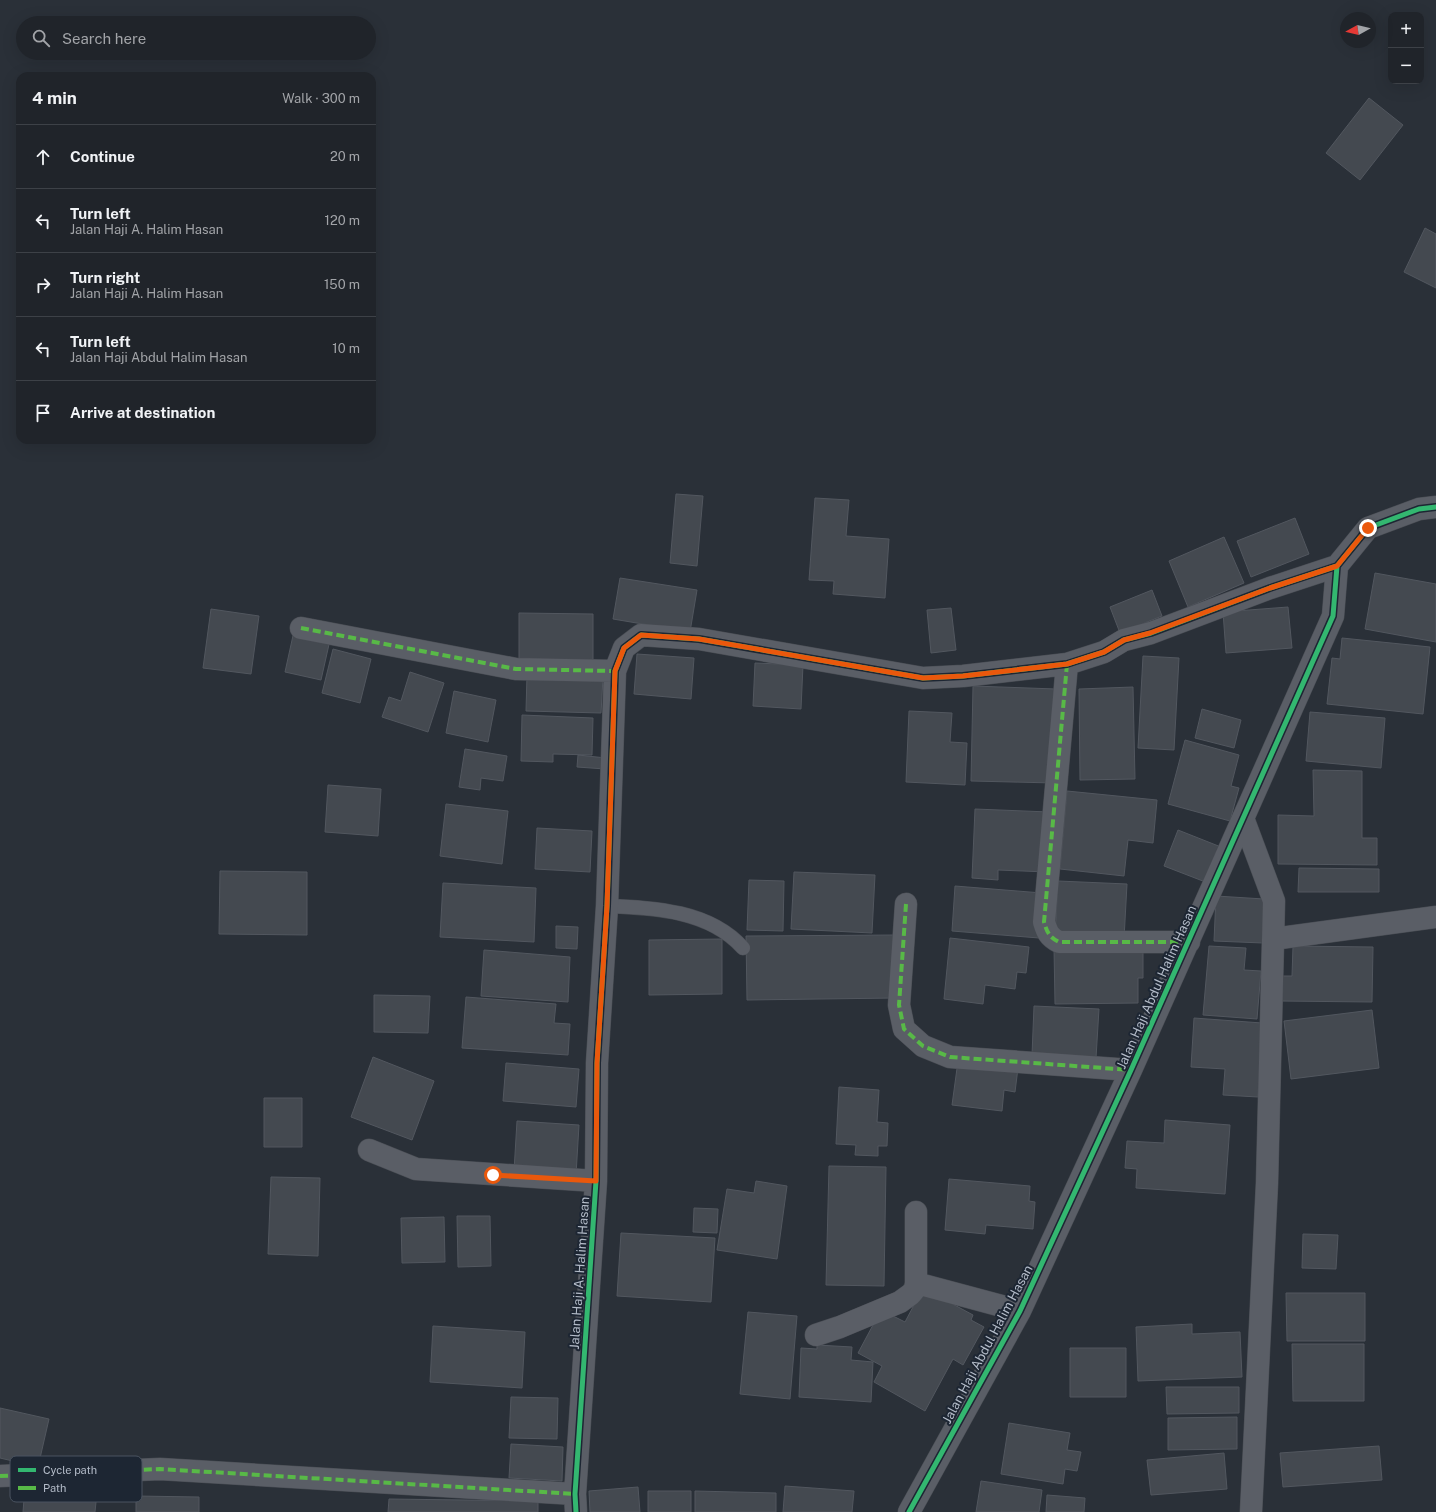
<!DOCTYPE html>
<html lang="en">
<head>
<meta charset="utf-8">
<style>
	:root { --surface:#20242a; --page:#282c32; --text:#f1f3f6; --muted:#a2a4a8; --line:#3d4147 }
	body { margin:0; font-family:"Public Sans",sans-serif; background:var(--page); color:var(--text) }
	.controls { position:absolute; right:12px; top:12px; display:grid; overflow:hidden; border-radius:8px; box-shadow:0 4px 16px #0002 }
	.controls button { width:36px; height:36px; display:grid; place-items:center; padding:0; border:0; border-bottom:1px solid var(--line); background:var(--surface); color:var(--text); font:20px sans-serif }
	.compass { position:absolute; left:1340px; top:12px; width:36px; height:36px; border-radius:50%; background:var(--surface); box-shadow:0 4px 16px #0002; rotate:262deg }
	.stop { position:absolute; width:12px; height:12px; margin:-9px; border:3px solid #ea580c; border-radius:50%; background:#fff }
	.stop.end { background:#ea580c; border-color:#fff; box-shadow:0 1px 4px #0008 }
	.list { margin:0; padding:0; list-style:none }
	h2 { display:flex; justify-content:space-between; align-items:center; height:52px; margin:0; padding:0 16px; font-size:17px }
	h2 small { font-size:13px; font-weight:400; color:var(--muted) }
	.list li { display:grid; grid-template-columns:26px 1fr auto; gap:12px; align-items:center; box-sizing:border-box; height:64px; padding:0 16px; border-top:1px solid var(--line) }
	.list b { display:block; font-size:15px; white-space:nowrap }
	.list p { margin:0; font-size:13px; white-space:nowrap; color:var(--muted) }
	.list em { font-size:13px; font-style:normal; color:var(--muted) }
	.icon { flex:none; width:22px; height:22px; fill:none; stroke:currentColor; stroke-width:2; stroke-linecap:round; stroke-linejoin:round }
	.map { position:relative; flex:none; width:1436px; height:1512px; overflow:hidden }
	.search { position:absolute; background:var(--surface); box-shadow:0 4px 16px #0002; left:16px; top:16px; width:360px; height:44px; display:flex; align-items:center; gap:10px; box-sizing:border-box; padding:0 14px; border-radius:22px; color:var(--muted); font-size:15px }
	.panel { position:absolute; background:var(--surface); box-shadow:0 4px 16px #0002; left:16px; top:72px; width:360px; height:372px; border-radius:12px }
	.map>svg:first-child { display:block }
	.building { fill:#444950; stroke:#52575f }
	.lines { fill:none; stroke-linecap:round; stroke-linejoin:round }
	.service-casing { stroke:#484c53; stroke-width:15 }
	.minor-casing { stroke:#484c53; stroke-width:23 }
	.service { stroke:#5a5e66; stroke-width:14 }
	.minor { stroke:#5a5e66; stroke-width:22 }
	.quiet { stroke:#58b947; stroke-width:4; stroke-dasharray:8 4; stroke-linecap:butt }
	.cycleway-casing { stroke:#1d2633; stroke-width:8 }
	.cycleway { stroke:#33b770; stroke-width:5 }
	.route { stroke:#ea580c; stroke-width:5 }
	.labels { text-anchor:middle; stroke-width:4; stroke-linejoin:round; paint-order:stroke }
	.street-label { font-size:13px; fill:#b4bcc9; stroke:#1d2633 }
	.key { fill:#1d2633; stroke:#4a5360; stroke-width:1 }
	.key-label { font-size:11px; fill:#b4bcc9 }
</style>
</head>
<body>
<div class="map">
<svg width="1436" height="1512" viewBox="0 0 1436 1512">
	<rect width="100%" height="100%" fill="#2a3038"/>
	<path class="building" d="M 1369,98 L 1403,125 L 1360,180 L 1326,153 Z
		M 1425,228 L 1436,234 L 1436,288 L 1404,272 Z
		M 676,494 L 703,496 L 697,566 L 670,563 Z
		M 815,498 L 849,500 L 846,536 L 889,539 L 885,598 L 833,594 L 834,581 L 809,580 Z
		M 1295,518 L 1309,554 L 1251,577 L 1237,541 Z
		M 1224,537 L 1244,583 L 1188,607 L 1169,561 Z
		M 1375,573 L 1436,584 L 1436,642 L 1365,629 Z
		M 620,578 L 697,590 L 690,632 L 613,619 Z
		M 1152,590 L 1162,616 L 1120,633 L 1110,607 Z
		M 1288,607 L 1292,648 L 1226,653 L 1223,612 Z
		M 951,608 L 956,650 L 931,653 L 927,610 Z
		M 211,609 L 259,616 L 251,674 L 203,668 Z
		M 519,613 L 593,614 L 593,662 L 519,660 Z
		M 294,631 L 330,640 L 321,680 L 285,672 Z
		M 1342,638 L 1430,647 L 1423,714 L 1327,704 L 1332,658 L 1340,659 Z
		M 333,649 L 371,659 L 360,703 L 322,693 Z
		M 637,654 L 694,658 L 691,699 L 634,694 Z
		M 1143,656 L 1179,658 L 1174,750 L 1138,748 Z
		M 755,663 L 803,665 L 801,709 L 753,706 Z
		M 410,672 L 444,683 L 428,732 L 382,717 L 389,697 L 401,701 Z
		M 527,675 L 603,678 L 601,713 L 526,711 Z
		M 973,686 L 1056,689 L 1054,783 L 971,781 Z
		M 1133,687 L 1135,779 L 1080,780 L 1079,689 Z
		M 454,691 L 496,700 L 488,742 L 446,733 Z
		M 1202,709 L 1241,720 L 1234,748 L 1195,738 Z
		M 909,711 L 952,713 L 950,742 L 967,743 L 965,785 L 906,782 Z
		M 1310,712 L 1385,718 L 1381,768 L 1306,761 Z
		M 522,715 L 593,718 L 592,755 L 553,754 L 553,762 L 521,761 Z
		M 1185,740 L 1239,755 L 1231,786 L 1239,788 L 1230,821 L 1168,804 Z
		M 465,749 L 507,756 L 503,781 L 481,778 L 480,790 L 459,787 Z
		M 578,755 L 606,758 L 605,769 L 577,767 Z
		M 1313,770 L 1362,771 L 1362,838 L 1377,838 L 1377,865 L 1278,864 L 1278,815 L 1314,816 Z
		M 328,785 L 381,789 L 378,836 L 325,832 Z
		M 1067,791 L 1157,800 L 1153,843 L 1128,840 L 1124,876 L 1060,869 Z
		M 446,804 L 508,811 L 502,864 L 440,856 Z
		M 975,809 L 1049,812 L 1047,872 L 998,870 L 998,880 L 972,878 Z
		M 537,828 L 592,831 L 590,872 L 535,869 Z
		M 1178,830 L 1221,847 L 1208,883 L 1164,866 Z
		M 1299,868 L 1379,869 L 1379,892 L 1298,892 Z
		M 220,871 L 307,872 L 307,935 L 219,934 Z
		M 794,872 L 875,875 L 872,933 L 791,929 Z
		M 749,880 L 784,881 L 783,931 L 747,930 Z
		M 1058,881 L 1127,884 L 1124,939 L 1055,935 Z
		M 443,883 L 536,888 L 534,942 L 440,937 Z
		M 955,886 L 1042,893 L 1039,938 L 952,931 Z
		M 1216,896 L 1264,899 L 1263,943 L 1214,941 Z
		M 556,926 L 578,927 L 577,949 L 556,948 Z
		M 894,935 L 895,998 L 747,1000 L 746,936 Z
		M 950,938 L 1029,947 L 1026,973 L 1017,972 L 1015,989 L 985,985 L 983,1004 L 944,999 Z
		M 722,939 L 722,994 L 649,995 L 649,940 Z
		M 1209,946 L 1246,948 L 1244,970 L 1261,971 L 1257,1019 L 1203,1015 Z
		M 1293,946 L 1373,947 L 1372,1002 L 1279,1001 L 1279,976 L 1292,976 Z
		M 1143,947 L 1143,978 L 1138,978 L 1138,1003 L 1055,1004 L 1054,948 Z
		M 484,950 L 570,957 L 568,1002 L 481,996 Z
		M 374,995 L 430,996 L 428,1033 L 374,1032 Z
		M 466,997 L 556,1004 L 554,1023 L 570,1024 L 568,1055 L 462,1048 Z
		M 1034,1006 L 1099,1009 L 1096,1058 L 1032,1055 Z
		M 1372,1010 L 1379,1068 L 1291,1079 L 1284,1021 Z
		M 1194,1018 L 1262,1023 L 1258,1097 L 1223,1095 L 1225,1069 L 1191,1067 Z
		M 373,1057 L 434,1081 L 412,1140 L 351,1117 Z
		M 958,1061 L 1018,1068 L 1015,1092 L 1004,1090 L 1002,1111 L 952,1105 Z
		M 506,1063 L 579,1069 L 576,1107 L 503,1101 Z
		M 839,1087 L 879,1090 L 877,1122 L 888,1123 L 887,1146 L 878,1146 L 878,1156 L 855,1155 L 856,1145 L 836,1144 Z
		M 264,1098 L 302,1098 L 302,1147 L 264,1147 Z
		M 1165,1120 L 1230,1125 L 1225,1194 L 1136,1188 L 1137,1169 L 1125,1168 L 1127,1141 L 1164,1143 Z
		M 517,1121 L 579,1125 L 576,1175 L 514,1171 Z
		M 829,1166 L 886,1167 L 884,1286 L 826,1285 Z
		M 271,1177 L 320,1178 L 318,1256 L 268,1254 Z
		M 949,1179 L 1030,1186 L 1029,1201 L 1035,1202 L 1033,1229 L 986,1225 L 985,1234 L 945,1230 Z
		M 756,1181 L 787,1186 L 777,1259 L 717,1250 L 727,1189 L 754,1193 Z
		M 694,1208 L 718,1209 L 717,1233 L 693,1232 Z
		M 457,1216 L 490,1216 L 491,1266 L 458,1267 Z
		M 444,1217 L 445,1262 L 402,1263 L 401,1218 Z
		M 621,1233 L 715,1238 L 711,1302 L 617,1296 Z
		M 1303,1234 L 1338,1235 L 1336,1269 L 1302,1268 Z
		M 923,1288 L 973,1315 L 971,1320 L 984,1327 L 963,1365 L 953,1359 L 925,1411 L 874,1382 L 882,1366 L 858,1353 L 881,1310 L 905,1322 Z
		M 1286,1293 L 1365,1293 L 1365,1341 L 1287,1341 Z
		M 748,1312 L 797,1316 L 790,1399 L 740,1394 Z
		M 1192,1324 L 1192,1334 L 1240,1332 L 1242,1377 L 1138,1381 L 1136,1327 Z
		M 433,1326 L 525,1332 L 522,1388 L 430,1382 Z
		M 1292,1344 L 1364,1344 L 1364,1401 L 1293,1401 Z
		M 817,1345 L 852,1347 L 851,1360 L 873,1362 L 871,1402 L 799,1397 L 801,1348 L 817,1349 Z
		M 1070,1348 L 1126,1348 L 1126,1397 L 1070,1397 Z
		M 1166,1387 L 1239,1387 L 1239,1413 L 1167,1414 Z
		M 511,1397 L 558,1398 L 557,1439 L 509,1438 Z
		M 0,1408 L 49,1419 L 38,1467 L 0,1458 Z
		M 1237,1417 L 1237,1449 L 1168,1450 L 1168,1418 Z
		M 1009,1423 L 1070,1433 L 1067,1450 L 1081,1452 L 1077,1471 L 1065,1469 L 1063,1484 L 1001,1474 Z
		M 511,1444 L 563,1447 L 562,1481 L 509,1478 Z
		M 1379,1446 L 1382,1480 L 1283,1487 L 1280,1453 Z
		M 1224,1453 L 1227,1489 L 1151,1495 L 1147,1460 Z
		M 981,1481 L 1042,1490 L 1039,1512 L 976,1512 Z
		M 785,1486 L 854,1491 L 852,1512 L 783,1512 Z
		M 25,1487 L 97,1492 L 95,1512 L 23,1512 Z
		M 638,1487 L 640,1512 L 590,1512 L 589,1491 Z
		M 648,1491 L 691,1491 L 691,1512 L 648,1512 Z
		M 695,1491 L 776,1493 L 776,1512 L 695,1512 Z
		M 1047,1495 L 1085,1498 L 1084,1512 L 1046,1512 Z
		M 136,1496 L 199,1497 L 199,1512 L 136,1512 Z
		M 389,1499 L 538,1501 L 538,1512 L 388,1512 Z"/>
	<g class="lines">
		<defs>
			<path id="service" d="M 607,906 C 654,908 709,910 743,948"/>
			<path id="minor" d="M 301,628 L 516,669 L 615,671
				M 1067,664 L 1044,922 C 1047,932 1049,937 1059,942 L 1189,942
				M 1243,818 L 1274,901 L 1267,1183 L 1251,1512
				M 906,904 L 899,1005 L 904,1029 L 923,1046 L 950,1057 L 1131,1070
				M 1273,939 L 1436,917
				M 369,1150 L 416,1169 L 596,1181
				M 916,1212 L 916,1283 L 1020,1311
				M 816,1335 L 840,1327 L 900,1302 L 911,1294 L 915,1289 L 916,1283
				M 0,1476 L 160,1469 L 575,1494
				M 576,1512 L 575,1494 L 596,1181 L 597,1063 L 607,906 L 615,671 L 624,648 L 641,635 L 699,639 L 923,678 L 963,676 L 1067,664 L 1104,652 L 1124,640 L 1151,633 L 1270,588 L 1337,566
				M 909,1512 L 1020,1311 L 1131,1070 L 1333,616 L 1337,566 L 1368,528 L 1419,509 L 1436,507"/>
		</defs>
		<use href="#service" class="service-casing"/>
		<use href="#minor" class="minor-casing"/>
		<use href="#service" class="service"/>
		<use href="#minor" class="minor"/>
		<path class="quiet" d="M 301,628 L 516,669 L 615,671
			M 1067,664 L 1044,922 C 1047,932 1049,937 1059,942 L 1189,942
			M 906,904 L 899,1005 L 904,1029 L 923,1046 L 950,1057 L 1131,1070
			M 0,1476 L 160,1469 L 575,1494"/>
		<defs>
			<path id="cycleway" d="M 576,1512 L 575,1494 L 596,1181 L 597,1063 L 607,906 L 615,671 L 624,648 L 641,635 L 699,639 L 923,678 L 963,676 L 1067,664 L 1104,652 L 1124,640 L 1151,633 L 1270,588 L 1337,566
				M 909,1512 L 1020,1311 L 1131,1070 L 1333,616 L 1337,566 L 1368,528 L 1419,509 L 1436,507"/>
		</defs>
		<use href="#cycleway" class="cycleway-casing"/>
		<use href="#cycleway" class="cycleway"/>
	</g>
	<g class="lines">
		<path class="route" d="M 493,1175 L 596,1181 L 597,1063 L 607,906 L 615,671 L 624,648 L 641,635 L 699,639 L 923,678 L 963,676 L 1067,664 L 1104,652 L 1124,640 L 1150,633 L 1270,588 L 1337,566 L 1368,528"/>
	</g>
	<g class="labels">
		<g class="street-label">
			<text transform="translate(1156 987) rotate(-66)" y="5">Jalan Haji Abdul Halim Hasan</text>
			<text transform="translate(579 1273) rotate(-86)" y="5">Jalan Haji A. Halim Hasan</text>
			<text transform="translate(987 1344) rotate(-62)" y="5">Jalan Haji Abdul Halim Hasan</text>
		</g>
	</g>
	<rect x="10" y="1456" width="132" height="46" rx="6" class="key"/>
	<rect x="18" y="1468" width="18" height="4" fill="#33b770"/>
	<rect x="18" y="1486" width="18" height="4" fill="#58b947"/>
	<g class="key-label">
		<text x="43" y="1474">Cycle path</text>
		<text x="43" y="1492">Path</text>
	</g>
</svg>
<div class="controls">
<button>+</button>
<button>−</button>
</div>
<svg class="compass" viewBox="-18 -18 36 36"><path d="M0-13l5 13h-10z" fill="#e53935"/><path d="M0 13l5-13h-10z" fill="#a2a4a8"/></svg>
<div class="stop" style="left:493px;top:1175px"></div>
<div class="stop end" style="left:1368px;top:528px"></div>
<div class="search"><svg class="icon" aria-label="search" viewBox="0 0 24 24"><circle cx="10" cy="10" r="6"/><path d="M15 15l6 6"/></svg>Search here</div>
<section class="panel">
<h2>4 min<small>Walk · 300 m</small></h2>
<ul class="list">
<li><svg class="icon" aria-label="ahead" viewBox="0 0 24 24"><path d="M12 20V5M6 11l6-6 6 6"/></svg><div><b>Continue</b></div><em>20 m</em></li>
<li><svg class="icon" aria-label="left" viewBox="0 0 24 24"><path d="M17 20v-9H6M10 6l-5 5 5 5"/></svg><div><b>Turn left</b><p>Jalan Haji A. Halim Hasan</p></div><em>120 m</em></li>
<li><svg class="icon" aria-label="right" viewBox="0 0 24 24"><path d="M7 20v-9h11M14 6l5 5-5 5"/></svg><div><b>Turn right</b><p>Jalan Haji A. Halim Hasan</p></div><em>150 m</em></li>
<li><svg class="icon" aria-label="left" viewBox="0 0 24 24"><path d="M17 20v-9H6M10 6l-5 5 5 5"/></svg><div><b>Turn left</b><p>Jalan Haji Abdul Halim Hasan</p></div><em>10 m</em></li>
<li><svg class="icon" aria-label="arrive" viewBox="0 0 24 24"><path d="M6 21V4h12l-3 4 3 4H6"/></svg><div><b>Arrive at destination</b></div></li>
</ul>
</section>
</div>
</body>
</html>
